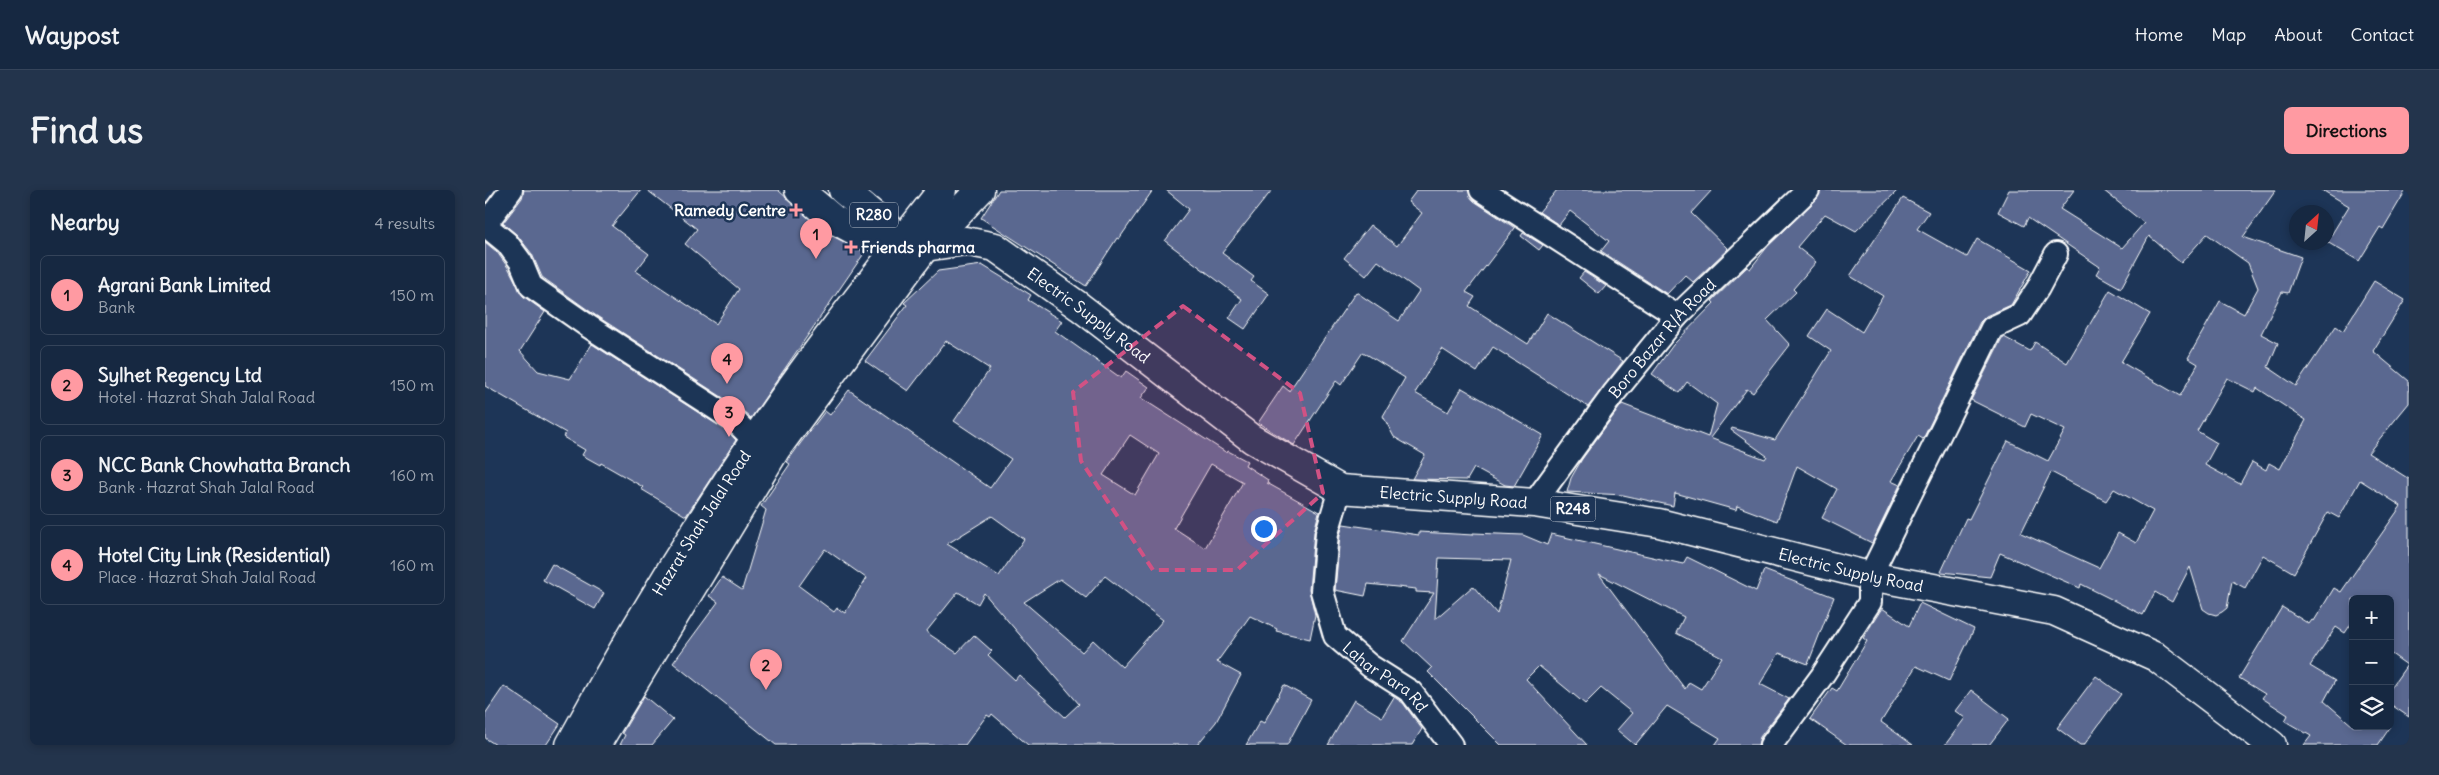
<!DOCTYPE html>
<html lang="en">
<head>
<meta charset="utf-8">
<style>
	:root { --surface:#162841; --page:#23344c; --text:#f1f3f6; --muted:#9ea6b1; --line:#35445a; --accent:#ff9aa2 }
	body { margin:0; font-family:Delius,sans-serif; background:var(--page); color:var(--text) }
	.controls { position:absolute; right:15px; bottom:15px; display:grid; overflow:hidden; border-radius:8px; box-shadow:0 2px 8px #0003 }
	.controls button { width:45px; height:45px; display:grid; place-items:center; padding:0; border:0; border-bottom:1px solid var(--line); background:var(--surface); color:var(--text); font:25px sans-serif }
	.compass { position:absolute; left:1804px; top:15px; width:45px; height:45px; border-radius:50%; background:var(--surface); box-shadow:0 2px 8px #0003; rotate:27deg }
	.you { position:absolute; left:778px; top:338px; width:18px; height:18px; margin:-12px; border:4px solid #fff; border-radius:50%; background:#1a73e8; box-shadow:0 0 0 8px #1a73e833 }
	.badge { display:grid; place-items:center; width:32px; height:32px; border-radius:50%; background:var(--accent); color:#111; font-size:16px; font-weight:700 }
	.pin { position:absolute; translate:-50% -41px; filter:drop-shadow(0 1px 2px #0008) }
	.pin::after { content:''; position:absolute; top:26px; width:18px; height:15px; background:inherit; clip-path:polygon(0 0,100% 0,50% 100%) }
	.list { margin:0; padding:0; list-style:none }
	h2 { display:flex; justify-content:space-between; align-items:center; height:65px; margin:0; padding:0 20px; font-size:21px }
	h2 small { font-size:16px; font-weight:400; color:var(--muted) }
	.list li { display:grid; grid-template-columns:32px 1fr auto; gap:15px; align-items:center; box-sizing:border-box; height:80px; margin:0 10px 10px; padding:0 10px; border:1px solid var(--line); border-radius:8px }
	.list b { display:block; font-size:19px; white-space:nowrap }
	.list p { margin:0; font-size:16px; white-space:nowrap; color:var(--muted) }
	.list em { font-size:16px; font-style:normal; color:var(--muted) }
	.icon { flex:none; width:28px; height:28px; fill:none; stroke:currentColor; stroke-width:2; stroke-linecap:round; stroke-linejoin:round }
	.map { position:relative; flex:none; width:1924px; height:555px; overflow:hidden; border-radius:8px }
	header { display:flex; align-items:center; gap:30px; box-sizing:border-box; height:70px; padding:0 25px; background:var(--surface); border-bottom:1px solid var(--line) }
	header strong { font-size:24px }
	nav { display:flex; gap:28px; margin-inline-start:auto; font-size:18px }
	.intro { display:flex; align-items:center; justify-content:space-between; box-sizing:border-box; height:120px; padding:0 30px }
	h1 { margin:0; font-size:35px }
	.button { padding:12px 22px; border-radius:8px; background:var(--accent); color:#111; font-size:18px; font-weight:700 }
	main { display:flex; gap:30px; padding:0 30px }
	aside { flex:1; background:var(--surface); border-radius:8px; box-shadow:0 2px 8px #0003 }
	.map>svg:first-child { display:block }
	.building { fill:#5a6890; stroke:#fff; fill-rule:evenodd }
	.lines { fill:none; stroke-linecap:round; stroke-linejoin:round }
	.minor-casing { stroke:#fff; stroke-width:26 }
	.secondary-casing { stroke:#fff; stroke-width:31 }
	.primary-casing { stroke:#fff; stroke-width:31 }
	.minor { stroke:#1d3557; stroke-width:22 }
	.secondary { stroke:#1d3557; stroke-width:28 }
	.primary { stroke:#1d3557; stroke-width:28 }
	.marked { fill:#d15284; fill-opacity:0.2; stroke:#d15284; stroke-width:4; stroke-dasharray:10 6; stroke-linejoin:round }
	.poi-dot { fill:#ff9aa2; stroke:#1d3557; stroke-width:2 }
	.labels { text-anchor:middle; stroke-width:5; stroke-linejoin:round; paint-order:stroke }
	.shield { fill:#1d3557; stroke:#bbc2cd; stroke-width:1 }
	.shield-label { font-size:15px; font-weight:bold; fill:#fff }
	.poi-label { font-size:16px; font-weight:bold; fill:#fff; stroke:#1d3557; text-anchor:end }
	.street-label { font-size:16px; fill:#fff; stroke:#1d3557 }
</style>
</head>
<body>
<header>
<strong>Waypost</strong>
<nav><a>Home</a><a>Map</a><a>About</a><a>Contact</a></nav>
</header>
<div class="intro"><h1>Find us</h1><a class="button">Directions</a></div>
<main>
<aside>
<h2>Nearby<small>4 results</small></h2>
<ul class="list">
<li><span class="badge">1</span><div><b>Agrani Bank Limited</b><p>Bank</p></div><em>150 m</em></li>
<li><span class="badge">2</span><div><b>Sylhet Regency Ltd</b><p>Hotel · Hazrat Shah Jalal Road</p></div><em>150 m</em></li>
<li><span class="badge">3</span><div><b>NCC Bank Chowhatta Branch</b><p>Bank · Hazrat Shah Jalal Road</p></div><em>160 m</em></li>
<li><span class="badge">4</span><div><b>Hotel City Link (Residential)</b><p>Place · Hazrat Shah Jalal Road</p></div><em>160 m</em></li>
</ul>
</aside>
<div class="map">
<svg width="1924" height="555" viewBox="0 0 1924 555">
	<rect width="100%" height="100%" fill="#1d3557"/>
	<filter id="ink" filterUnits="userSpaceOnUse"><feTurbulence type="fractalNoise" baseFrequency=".02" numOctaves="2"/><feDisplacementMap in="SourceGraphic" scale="10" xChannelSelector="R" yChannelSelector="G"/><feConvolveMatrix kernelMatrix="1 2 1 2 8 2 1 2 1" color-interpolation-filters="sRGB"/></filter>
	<g filter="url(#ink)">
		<path class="building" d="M 39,0 L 156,0 L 127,36 L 164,64 L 151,81 L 231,134 L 254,99 L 200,54 L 212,39 L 162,0 L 293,0 L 338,41 L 380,62 L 266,228 L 257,220 L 110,125 L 57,87 L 47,64 L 32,45 L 18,33 L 37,8 Z
			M 514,0 L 668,0 L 634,49 L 632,48 L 601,96 L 496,28 Z
			M 681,0 L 787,0 L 737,63 L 769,87 L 766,91 L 784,104 L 760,139 L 744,128 L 757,109 L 680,51 L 704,19 Z
			M 932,0 L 983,0 L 989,11 L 1030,38 L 981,102 L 990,107 L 984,116 L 1043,154 L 1062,123 L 1138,171 L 1103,217 L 1008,157 L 992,182 L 957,159 L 930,203 L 963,222 L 977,198 L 1058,245 L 1029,296 L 1020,295 L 989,278 L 982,290 L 927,289 L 940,265 L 909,247 L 898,226 L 920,188 L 878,162 L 856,195 L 851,191 L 809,255 L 773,233 L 798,196 L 804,201 L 871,102 L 914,131 L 934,101 L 893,71 L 881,86 L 859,68 L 885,35 L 912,56 L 937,23 L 923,12 Z
			M 1072,0 L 1227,0 L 1206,23 L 1243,59 L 1208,92 L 1200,85 L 1182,104 L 1116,61 L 1124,51 L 1085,21 L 1074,35 L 1054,22 Z
			M 1336,0 L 1413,0 L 1371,41 L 1340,24 L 1312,57 L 1331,72 L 1308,99 L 1311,102 L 1282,130 L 1305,155 L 1268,203 L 1262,199 L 1225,248 L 1280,269 L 1282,266 L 1246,240 L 1247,238 L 1290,250 L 1346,161 L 1324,146 L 1342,119 L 1377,142 L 1398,106 L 1365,86 L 1418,8 L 1444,22 L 1432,39 L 1482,67 L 1492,49 L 1546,80 L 1526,115 L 1501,126 L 1495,132 L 1438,249 L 1433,246 L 1406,291 L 1415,295 L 1387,353 L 1337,328 L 1352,299 L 1312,276 L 1292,331 L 1252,316 L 1251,320 L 1190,303 L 1188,316 L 1138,305 L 1082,302 L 1086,288 L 1097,269 L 1137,214 L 1223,247 L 1232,214 L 1202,192 L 1194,203 L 1167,184 L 1188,155 L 1229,113 L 1227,111 L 1262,77 L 1265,79 L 1283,56 L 1332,9 Z
			M 1524,0 L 1589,0 L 1575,19 L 1637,58 L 1659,33 L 1618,0 L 1791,0 L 1758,47 L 1816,67 L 1803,103 L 1797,102 L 1776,144 L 1793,153 L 1783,177 L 1811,196 L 1851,136 L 1858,141 L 1889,91 L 1920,110 L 1888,161 L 1924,191 L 1924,213 L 1883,263 L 1924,289 L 1924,527 L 1905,514 L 1905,499 L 1922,475 L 1905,463 L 1905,409 L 1868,409 L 1868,431 L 1860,443 L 1851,437 L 1825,476 L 1850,491 L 1839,511 L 1868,536 L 1906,536 L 1893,555 L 1819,555 L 1826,546 L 1800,531 L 1803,525 L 1777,508 L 1780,504 L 1754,488 L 1797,417 L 1824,434 L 1827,430 L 1829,431 L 1849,398 L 1856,402 L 1916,316 L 1875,290 L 1854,328 L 1843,322 L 1809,383 L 1778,365 L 1760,398 L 1747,391 L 1742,418 L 1737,422 L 1731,425 L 1724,423 L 1718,419 L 1705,377 L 1687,412 L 1670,402 L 1658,425 L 1596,394 L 1595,398 L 1515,363 L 1505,387 L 1456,382 L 1481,328 L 1484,329 L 1523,251 L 1563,271 L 1580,240 L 1546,224 L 1540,237 L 1486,210 L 1517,148 L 1519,147 L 1545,161 L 1550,152 L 1582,173 L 1625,100 L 1665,124 L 1636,172 L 1695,206 L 1713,174 L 1703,168 L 1735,111 L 1759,124 L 1773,98 L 1763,73 L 1722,44 L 1696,73 L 1664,46 L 1636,98 L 1611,84 L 1615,77 L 1543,28 L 1539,36 L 1513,22 ZM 1742,188 L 1770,202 L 1772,198 L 1821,230 L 1795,279 L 1784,273 L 1781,280 L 1767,272 L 1755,294 L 1720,275 L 1732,253 L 1712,241 ZM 1566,282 L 1621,311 L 1629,299 L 1668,321 L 1651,353 L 1633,343 L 1614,378 L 1536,343 Z
			M 1837,0 L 1921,0 L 1898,39 L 1895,37 L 1874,71 L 1842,52 L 1864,16 Z
			M 1038,43 L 1058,55 L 1054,60 L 1036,46 Z
			M 0,52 L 12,62 L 24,79 L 38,106 L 60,122 L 35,161 L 53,181 L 85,189 L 107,154 L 242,241 L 251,250 L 201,326 L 156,299 L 158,297 L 116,273 L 115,275 L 97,265 L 100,260 L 78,247 L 81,243 L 0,196 Z
			M 497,75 L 546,105 L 543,110 L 577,131 L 570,141 L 636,188 L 641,181 L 664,197 L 656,208 L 742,263 L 743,261 L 762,271 L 760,275 L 783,290 L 782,293 L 834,322 L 829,342 L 824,400 L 830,425 L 825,449 L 791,441 L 792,439 L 765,426 L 732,472 L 756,485 L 731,532 L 712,555 L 543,555 L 507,524 L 505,527 L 502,525 L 480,555 L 291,555 L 188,473 L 233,412 L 224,406 L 237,387 L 257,400 L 281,320 L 276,316 L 305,274 L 302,272 L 315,254 L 340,221 L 345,225 L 364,200 L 505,298 L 526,269 L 469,231 L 505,179 L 461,151 L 423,201 L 380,171 L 422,115 L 419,113 L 453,81 ZM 645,245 L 674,264 L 650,305 L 618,285 ZM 726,274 L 758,292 L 720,358 L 689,338 ZM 507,326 L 539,349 L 514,386 L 462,354 ZM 340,359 L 381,388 L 360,423 L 352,418 L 349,422 L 314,396 ZM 620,386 L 678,430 L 637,477 L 608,450 L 597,462 L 539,412 L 575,389 L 601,408 ZM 473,402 L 493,414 L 499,403 L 594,514 L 580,527 L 534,485 L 530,490 L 503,465 L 507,461 L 489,445 L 472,463 L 441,442 Z
			M 1099,82 L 1121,96 L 1114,104 L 1094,88 Z
			M 858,334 L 934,345 L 934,342 L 988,345 L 988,343 L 1038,345 L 1062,355 L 1066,344 L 1198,374 L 1202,367 L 1271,401 L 1279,380 L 1349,407 L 1323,474 L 1294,463 L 1275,494 L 1304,509 L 1275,547 L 1273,555 L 1230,555 L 1235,548 L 1182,516 L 1150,555 L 1132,540 L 1147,523 L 1116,498 L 1100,514 L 1054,476 L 1041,489 L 1102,555 L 1016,555 L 943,482 L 947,478 L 918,451 L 949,403 L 931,402 L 931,399 L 883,394 L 880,406 L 850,400 L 855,345 ZM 954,368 L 1026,370 L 1012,424 L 988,396 L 950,429 ZM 1114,384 L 1199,427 L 1191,443 L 1237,467 L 1216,499 L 1204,492 L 1200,499 Z
			M 67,374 L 119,403 L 110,419 L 58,390 Z
			M 1435,413 L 1489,439 L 1464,491 L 1431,476 L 1396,532 L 1428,555 L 1362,555 L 1325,529 L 1347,498 L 1352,501 L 1382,451 L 1378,448 L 1397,418 L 1424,436 Z
			M 1611,486 L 1636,504 L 1599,555 L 1595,555 L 1572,538 Z
			M 799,495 L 826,510 L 802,555 L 761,555 L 775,531 L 779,533 Z
			M 19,496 L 75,534 L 61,555 L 11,555 L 0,548 L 0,524 Z
			M 1486,500 L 1524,529 L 1504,555 L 1460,555 L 1480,528 L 1470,521 Z
			M 159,506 L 188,530 L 167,555 L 135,555 L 140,545 L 137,543 Z
			M 909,507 L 918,513 L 937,539 L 927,555 L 843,555 L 869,510 L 897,527 Z"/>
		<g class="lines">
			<defs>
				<g id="minor">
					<path d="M 996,0 L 1192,126"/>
					<path d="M 0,35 L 22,53 L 36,72 L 46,96 L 103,136 L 250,231 L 269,250"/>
					<path d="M 0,35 L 26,0"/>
					<path id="s1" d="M 855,299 L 842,343 L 837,401 L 850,446 L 885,476 L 926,502 L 966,555"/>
					<path id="s2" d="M 1049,313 L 1129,203 L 1192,126 L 1323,0"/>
					<path d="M 1286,555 L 1337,486 L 1385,412 L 1385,386 L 1507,138 L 1535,125 L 1553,98 L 1571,64"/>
				</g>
				<g id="secondary">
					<path id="s3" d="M 85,555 C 141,451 203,349 269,251 C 327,164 393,83 457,0"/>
					<path d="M 111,555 L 291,259 L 440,57 L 495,0"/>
				</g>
				<g id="primary">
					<path id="s4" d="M 314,0 L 348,29 L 378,45 L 418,50 L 440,57 L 480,51 L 510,57 L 595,117 L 767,249 L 855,299 L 1049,313 L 1174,333 L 1385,386 L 1569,421 L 1671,467 L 1787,555"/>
					<path d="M 358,0 L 418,50"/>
				</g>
			</defs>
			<use href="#minor" class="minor-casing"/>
			<use href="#secondary" class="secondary-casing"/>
			<use href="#primary" class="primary-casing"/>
			<use href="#minor" class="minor"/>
			<use href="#secondary" class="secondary"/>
			<use href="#primary" class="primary"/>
		</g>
	</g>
	<path class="marked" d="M 698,116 L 815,203 L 838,303 L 752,380 L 668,380 L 596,271 L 588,202 Z"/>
	<g class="poi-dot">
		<path d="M308.5 12.5h5v5h5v5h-5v5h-5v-5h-5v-5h5z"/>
		<path d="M363.5 49.5h5v5h5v5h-5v5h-5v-5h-5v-5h5z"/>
	</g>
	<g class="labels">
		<g class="shield">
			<rect x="365" y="12.5" width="48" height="25" rx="4"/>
			<rect x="1065.5" y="306.5" width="45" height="25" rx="4"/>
		</g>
		<g class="shield-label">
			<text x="389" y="30">R280</text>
			<text x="1088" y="324">R248</text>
		</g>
		<g class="poi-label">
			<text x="301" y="26">Ramedy Centre</text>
			<text x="376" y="63" text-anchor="start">Friends pharma</text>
		</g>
		<g class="street-label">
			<text dy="6" stroke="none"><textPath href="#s4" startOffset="329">Electric Supply Road</textPath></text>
			<text dy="6" stroke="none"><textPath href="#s2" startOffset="209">Boro Bazar R/A Road</textPath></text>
			<text dy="6" stroke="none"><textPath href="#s4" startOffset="749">Electric Supply Road</textPath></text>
			<text dy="6" stroke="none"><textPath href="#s3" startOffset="258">Hazrat Shah Jalal Road</textPath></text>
			<text dy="6" stroke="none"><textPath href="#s4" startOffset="1154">Electric Supply Road</textPath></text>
			<text dy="6" stroke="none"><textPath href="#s1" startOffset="216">Lahar Para Rd</textPath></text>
		</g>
	</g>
</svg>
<div class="controls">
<button>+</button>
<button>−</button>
<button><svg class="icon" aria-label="layers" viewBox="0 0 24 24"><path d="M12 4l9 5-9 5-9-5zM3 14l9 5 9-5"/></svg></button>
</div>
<svg class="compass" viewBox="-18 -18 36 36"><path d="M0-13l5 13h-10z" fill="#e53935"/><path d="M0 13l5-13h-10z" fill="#9ea6b1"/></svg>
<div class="you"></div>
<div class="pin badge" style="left:331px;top:69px">1</div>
<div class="pin badge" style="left:281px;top:500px">2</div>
<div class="pin badge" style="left:244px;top:247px">3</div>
<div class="pin badge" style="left:242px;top:194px">4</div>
</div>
</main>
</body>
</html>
